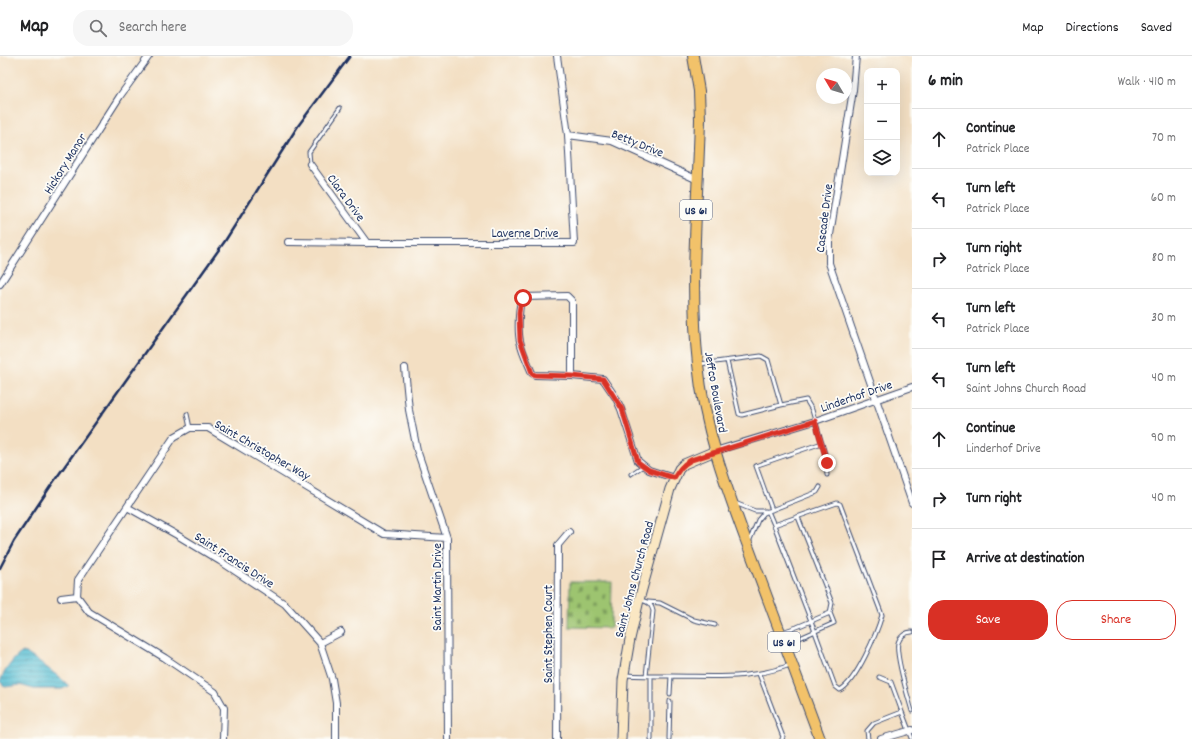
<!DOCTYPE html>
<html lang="en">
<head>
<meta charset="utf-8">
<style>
	:root { --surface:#fff; --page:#f6f6f6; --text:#202124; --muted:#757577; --line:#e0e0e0; --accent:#d93025 }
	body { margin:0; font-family:Dekko,sans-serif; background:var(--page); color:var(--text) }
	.controls { position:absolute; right:12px; top:12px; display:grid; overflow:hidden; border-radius:8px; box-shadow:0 4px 16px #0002 }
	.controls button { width:36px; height:36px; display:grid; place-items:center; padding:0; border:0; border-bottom:1px solid var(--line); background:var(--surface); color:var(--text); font:20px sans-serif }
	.compass { position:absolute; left:816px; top:12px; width:36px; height:36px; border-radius:50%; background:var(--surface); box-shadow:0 4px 16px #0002; rotate:308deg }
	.stop { position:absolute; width:12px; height:12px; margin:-9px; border:3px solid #d93025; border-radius:50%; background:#fff }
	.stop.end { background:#d93025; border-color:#fff; box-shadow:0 1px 4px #0008 }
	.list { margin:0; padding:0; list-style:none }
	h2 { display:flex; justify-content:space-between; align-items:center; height:52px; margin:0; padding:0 16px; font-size:17px }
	h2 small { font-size:13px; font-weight:400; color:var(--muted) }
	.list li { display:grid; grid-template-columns:26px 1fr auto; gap:12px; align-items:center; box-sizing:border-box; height:60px; padding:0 16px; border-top:1px solid var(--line) }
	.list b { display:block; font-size:15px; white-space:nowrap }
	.list p { margin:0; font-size:13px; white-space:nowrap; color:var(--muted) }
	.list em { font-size:13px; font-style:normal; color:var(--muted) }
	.actions { display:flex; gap:8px; padding:12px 16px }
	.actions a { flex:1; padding:9px 0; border:1px solid var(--accent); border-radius:16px; text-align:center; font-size:14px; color:var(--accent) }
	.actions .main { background:var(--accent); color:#fff }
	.icon { flex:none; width:22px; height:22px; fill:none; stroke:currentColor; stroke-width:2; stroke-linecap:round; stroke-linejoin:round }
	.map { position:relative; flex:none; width:912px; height:683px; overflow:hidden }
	header { display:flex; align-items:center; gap:24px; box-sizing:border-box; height:56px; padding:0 20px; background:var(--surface); border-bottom:1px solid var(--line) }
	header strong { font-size:19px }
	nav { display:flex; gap:22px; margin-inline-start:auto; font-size:14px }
	.search { width:280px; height:36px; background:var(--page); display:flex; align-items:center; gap:10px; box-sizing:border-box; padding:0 14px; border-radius:16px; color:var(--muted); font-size:15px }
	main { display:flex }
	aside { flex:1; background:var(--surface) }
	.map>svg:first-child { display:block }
	.cemetery { fill:url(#cemetery-stones); stroke:#5c7a66 }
	.water { fill:url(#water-rules); stroke:#387698 }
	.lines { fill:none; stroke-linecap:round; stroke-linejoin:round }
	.lane-casing { stroke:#3b496d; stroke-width:5 }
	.street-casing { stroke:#3b496d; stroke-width:8 }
	.secondary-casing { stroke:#3b496d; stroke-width:11 }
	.primary-casing { stroke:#3b496d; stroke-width:12 }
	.lane { stroke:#fff; stroke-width:3 }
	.street { stroke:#fff; stroke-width:6 }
	.secondary { stroke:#fae7c3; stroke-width:9 }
	.primary { stroke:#f2c26a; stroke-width:10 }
	.rail { stroke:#1b2f5e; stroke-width:2.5 }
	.route { stroke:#d93025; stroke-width:5 }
	.labels { text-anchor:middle; stroke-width:3.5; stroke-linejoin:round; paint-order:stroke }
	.shield { fill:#fdfcf7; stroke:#5f6c8c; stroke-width:1 }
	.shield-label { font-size:12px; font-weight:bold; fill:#1b2f5e }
	.street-label { font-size:13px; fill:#1b2f5e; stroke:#fdfcf7 }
</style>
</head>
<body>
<header>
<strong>Map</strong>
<div class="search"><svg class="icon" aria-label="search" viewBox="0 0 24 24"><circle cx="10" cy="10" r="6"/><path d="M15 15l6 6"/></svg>Search here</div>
<nav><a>Map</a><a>Directions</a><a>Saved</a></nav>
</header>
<main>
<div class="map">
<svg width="912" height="683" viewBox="0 0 912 683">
	<defs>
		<pattern id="cemetery-stones" width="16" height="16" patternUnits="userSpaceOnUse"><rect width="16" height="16" fill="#9dc46f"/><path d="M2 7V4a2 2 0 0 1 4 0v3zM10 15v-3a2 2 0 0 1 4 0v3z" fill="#7fa05e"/></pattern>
		<pattern id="water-rules" width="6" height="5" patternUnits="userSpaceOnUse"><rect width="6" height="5" fill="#55bdd2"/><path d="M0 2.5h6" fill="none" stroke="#469aae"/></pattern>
	</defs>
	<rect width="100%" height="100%" fill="#fdfcf7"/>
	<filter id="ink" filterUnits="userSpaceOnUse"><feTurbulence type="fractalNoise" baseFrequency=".025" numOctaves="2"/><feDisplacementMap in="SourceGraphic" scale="8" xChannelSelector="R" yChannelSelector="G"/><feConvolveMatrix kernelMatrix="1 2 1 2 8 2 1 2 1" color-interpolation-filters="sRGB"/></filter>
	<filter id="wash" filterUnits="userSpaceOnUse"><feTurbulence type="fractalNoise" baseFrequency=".012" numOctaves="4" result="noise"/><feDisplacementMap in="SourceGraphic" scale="16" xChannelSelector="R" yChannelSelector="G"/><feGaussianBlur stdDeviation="0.9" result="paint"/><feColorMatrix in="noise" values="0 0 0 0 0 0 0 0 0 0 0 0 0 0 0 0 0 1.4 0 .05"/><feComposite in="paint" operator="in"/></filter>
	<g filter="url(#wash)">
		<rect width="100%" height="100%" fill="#f3dfc3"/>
		<path class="cemetery" d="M 570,526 L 612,526 L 611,572 L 569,571 Z"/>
		<path class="water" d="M 23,596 C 30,598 64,624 69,630 L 62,633 L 34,633 L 20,629 L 5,631 L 0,626 C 3,616 14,601 23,596 Z"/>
	</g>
	<g filter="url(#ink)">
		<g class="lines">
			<defs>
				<path id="lane" d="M 310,108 L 309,96 L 340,52
					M 727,305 L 739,358 L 742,359 L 781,349
					M 700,308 L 761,300 L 768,304 L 781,349 L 806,344 L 812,354 L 825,398 L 827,419
					M 187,358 L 190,372
					M 631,418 L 643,410
					M 735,447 L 755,455 L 766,455
					M 772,454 L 756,410 L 758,409 L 822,387
					M 768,455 L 774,469 L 811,565 L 835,630 L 840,634 C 856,626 877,577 882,559 L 840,448 L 837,447 L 774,469
					M 749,486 L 758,464 L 764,457 L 817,436 L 820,431
					M 641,544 C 648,546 651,547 653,555 L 646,620
					M 648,546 L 660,547 L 694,564 L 715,569
					M 782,576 L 797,571 L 830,557
					M 912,576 C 906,576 900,580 898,587 C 895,599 908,641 912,655
					M 786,588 L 834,567 L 830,557 L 832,547 L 798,461
					M 759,618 L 783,681 L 782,683
					M 626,619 C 641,620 656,620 672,620 C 714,620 750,624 790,609
					M 651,620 L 651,683
					M 879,621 L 891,626 L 902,656
					M 670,638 L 671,620
					M 669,683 L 670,645
					M 868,683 L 867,675 L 874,667 L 902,656 L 912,682"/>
				<path id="street" d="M 856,0 L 853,34 L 829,185 L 829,207 L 912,447
					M 568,79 L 612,85 L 698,124
					M 310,108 L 367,187
					M 288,186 L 367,187 L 574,187 L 568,79 L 557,0
					M 0,228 L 120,40 L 149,0
					M 405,312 L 409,354 L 417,394 L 447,482 L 448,683
					M 572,320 L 572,245 L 567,240 L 523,241 C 518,247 518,277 520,285 C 522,296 528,307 532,317 L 535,319 L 572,320 L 603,323 L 616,342 L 621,353 L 638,405 L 649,414 L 674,422
					M 715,395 L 815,365 L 912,331
					M 127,451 L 177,479 L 220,505 L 285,548 L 320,587 L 332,623 L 336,647 L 336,683
					M 61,542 L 77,540
					M 320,587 L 341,576
					M 223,683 L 224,652 L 215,636 L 165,602 L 89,556 L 77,540 L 78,524 L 174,381 L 190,372 L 208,372 L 384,478 L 447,482
					M 557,683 L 558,489 L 569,476
					M 881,683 L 912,674"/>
				<path id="secondary" d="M 621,683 L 623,624 L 630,583 L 639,544 L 670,433 L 679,413 L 684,408 L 715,395"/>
				<path id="primary" d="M 693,0 L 699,35 L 700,63 C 698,145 689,226 698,308 C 704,371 726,431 748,490 C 772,554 796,619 820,683"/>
			</defs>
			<use href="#lane" class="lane-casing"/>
			<use href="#street" class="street-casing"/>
			<use href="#secondary" class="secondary-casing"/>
			<use href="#primary" class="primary-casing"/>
			<use href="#lane" class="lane"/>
			<use href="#street" class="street"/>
			<use href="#secondary" class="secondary"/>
			<use href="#primary" class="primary"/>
			<path class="rail" d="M 0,512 L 14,485 L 52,428 L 225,185 L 298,70 L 350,0"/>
		</g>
	</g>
	<g class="lines" filter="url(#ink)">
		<path class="route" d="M 523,242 L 521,243 L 519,257 L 520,284 L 532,317 L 535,319 L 572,320 L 603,323 L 622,353 L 638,406 L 649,414 L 674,422 C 679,414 682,409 691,404 L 815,365 L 827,407"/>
	</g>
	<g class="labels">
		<g class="shield">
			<rect x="680" y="144" width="32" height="20" rx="3"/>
			<rect x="768" y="576" width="32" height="20" rx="3"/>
		</g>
		<g class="shield-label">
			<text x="696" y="158">US 61</text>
			<text x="784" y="590">US 61</text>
		</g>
		<g class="street-label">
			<text transform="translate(638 86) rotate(22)" y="5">Betty Drive</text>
			<text transform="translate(64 107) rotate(-58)" y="5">Hickory Manor</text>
			<text transform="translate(347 141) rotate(54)" y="5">Clara Drive</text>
			<text transform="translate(823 162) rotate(-83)" y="5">Cascade Drive</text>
			<text x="525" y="181">Laverne Drive</text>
			<text transform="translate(717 336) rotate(80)" y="5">Jeffco Boulevard</text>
			<text transform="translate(856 339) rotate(-19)" y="5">Linderhof Drive</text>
			<text transform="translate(263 393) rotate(30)" y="5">Saint Christopher Way</text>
			<text transform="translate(235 503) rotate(33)" y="5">Saint Francis Drive</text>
			<text transform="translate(633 523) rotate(-75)" y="5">Saint Johns Church Road</text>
			<text transform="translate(436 531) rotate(-90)" y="5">Saint Martin Drive</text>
			<text transform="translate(547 578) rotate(-90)" y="5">Saint Stephen Court</text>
		</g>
	</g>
</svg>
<div class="controls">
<button>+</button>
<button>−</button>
<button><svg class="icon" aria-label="layers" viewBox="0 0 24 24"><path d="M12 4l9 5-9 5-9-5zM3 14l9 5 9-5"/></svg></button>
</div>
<svg class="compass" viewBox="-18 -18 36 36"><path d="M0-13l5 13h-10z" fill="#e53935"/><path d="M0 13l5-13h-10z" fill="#757577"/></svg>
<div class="stop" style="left:523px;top:242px"></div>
<div class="stop end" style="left:827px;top:407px"></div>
</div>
<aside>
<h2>6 min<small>Walk · 410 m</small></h2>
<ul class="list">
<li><svg class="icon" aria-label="ahead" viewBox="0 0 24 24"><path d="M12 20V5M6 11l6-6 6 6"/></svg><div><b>Continue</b><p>Patrick Place</p></div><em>70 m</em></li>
<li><svg class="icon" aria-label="left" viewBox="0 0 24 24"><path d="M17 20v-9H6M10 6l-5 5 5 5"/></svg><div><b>Turn left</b><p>Patrick Place</p></div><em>60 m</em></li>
<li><svg class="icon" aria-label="right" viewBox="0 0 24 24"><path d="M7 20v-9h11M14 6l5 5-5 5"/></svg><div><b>Turn right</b><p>Patrick Place</p></div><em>80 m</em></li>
<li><svg class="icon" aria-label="left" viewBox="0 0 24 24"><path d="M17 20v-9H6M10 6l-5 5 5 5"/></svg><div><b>Turn left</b><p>Patrick Place</p></div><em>30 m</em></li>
<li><svg class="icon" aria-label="left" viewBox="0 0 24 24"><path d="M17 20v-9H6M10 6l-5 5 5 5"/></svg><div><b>Turn left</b><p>Saint Johns Church Road</p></div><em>40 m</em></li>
<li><svg class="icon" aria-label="ahead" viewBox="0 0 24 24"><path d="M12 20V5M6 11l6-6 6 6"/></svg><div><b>Continue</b><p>Linderhof Drive</p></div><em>90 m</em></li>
<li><svg class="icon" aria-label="right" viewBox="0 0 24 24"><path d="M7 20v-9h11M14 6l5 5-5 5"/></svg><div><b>Turn right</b></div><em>40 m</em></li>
<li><svg class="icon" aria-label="arrive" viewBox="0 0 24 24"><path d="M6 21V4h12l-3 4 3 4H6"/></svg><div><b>Arrive at destination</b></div></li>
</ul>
<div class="actions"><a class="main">Save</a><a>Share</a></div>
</aside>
</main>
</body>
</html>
